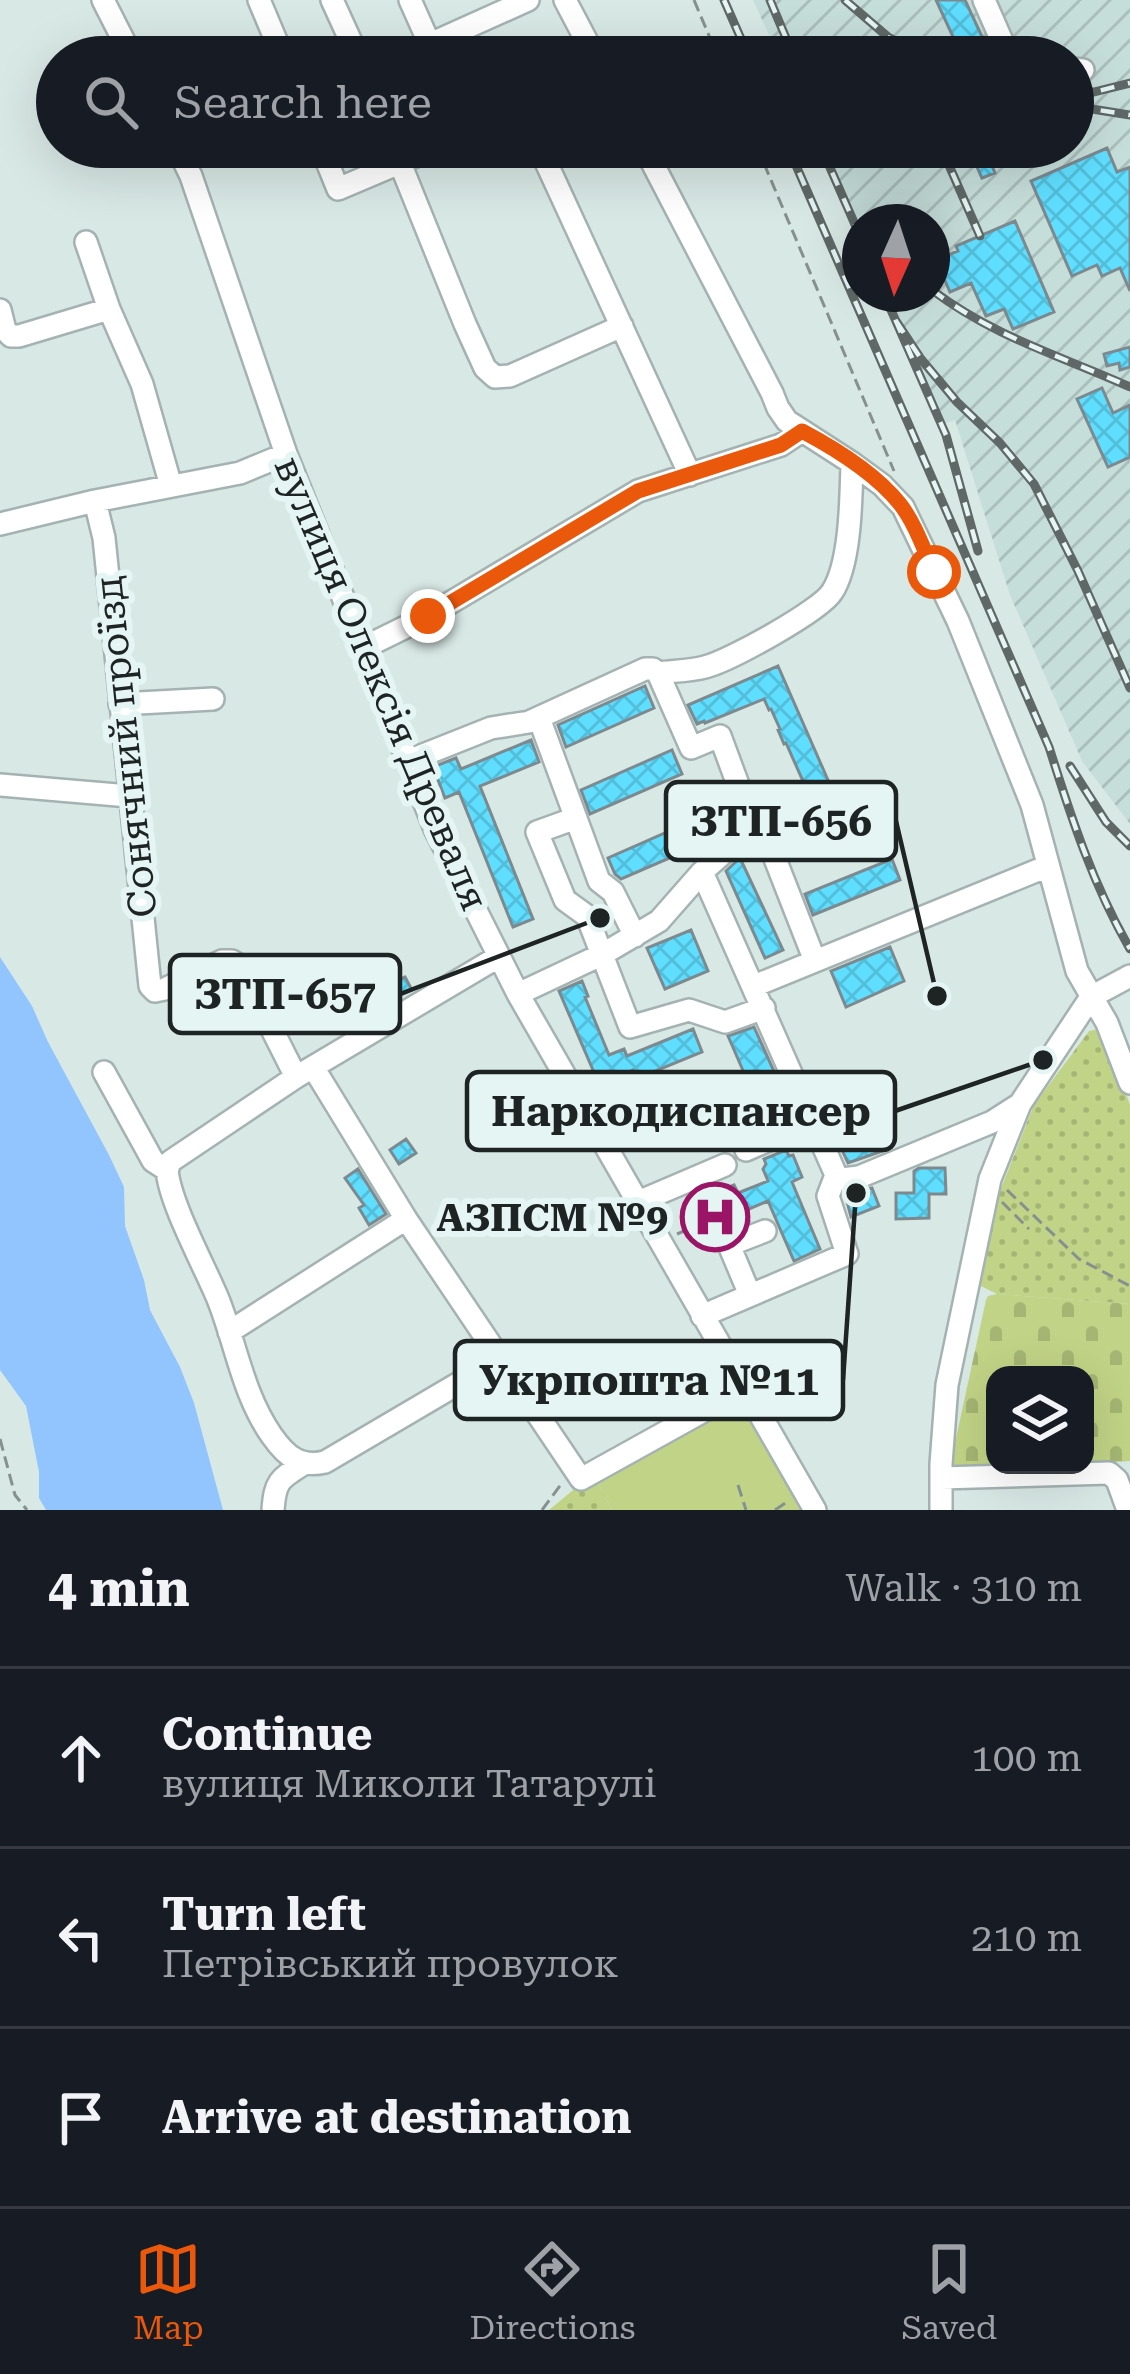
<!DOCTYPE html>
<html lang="en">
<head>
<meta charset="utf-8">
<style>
	:root { --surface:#171b24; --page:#242831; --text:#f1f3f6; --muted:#9ea1a6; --line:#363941; --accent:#ea580c }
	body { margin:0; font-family:"Roboto Serif",serif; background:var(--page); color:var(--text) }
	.controls { position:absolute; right:36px; bottom:36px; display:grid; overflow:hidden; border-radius:24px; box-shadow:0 12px 48px #0002 }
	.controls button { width:108px; height:108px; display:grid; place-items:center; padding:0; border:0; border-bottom:3px solid var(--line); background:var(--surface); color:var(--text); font:60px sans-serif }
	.compass { position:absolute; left:842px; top:204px; width:108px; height:108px; border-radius:50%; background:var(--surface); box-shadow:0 12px 48px #0002; rotate:183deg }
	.stop { position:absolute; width:36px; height:36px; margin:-27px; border:9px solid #ea580c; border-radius:50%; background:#fff }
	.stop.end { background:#ea580c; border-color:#fff; box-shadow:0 3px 12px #0008 }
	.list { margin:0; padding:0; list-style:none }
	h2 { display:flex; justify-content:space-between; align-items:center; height:156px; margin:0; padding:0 48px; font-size:51px }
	h2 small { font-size:39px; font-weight:400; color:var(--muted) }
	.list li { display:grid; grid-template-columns:78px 1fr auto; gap:36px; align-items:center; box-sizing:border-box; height:180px; padding:0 48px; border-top:3px solid var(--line) }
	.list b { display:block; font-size:45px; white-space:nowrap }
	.list p { margin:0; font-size:39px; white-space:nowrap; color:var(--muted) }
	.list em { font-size:39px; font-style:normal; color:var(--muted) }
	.icon { flex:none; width:66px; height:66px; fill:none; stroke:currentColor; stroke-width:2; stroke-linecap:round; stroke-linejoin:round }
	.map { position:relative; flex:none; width:1130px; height:1510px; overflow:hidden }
	.search { position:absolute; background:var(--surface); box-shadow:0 12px 48px #0002; left:36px; right:36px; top:36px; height:132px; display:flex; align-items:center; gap:30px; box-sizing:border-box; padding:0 42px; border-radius:66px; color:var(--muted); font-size:45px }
	.sheet { height:696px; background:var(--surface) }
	nav { display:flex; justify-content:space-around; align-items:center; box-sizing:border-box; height:168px; border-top:3px solid var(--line); background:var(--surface); font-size:33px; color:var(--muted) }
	nav a { display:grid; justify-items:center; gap:6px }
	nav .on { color:var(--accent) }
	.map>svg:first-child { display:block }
	.industrial { fill:url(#industrial-furrows) }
	.grass { fill:url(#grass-dots) }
	.cemetery { fill:url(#cemetery-stones) }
	.pitch { fill:#c1d386 }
	.water { fill:#92c5fd }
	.building { fill:url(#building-cross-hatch); stroke:#7c898e; stroke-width:3 }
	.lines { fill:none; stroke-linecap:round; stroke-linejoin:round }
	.minor-casing { stroke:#a4b3b1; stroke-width:26 }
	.path { stroke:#86918f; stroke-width:3; stroke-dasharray:12 6; stroke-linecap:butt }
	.minor { stroke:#fff; stroke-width:21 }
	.rail-casing { stroke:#5f6866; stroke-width:9 }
	.rail { stroke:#e5f5f3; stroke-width:4.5; stroke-dasharray:14; stroke-linecap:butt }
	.route { stroke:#ea580c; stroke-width:15 }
	.labels { text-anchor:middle; stroke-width:12; stroke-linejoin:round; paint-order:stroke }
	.street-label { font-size:39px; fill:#1e2423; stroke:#e5f5f3 }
	.poi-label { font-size:39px; font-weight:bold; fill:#1e2423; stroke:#e5f5f3; text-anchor:end }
	.leader { fill:none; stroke:#1e2423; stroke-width:4.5 }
	.callout-dot { fill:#1e2423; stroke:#e5f5f3; stroke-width:4.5 }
	.callout { fill:#e5f5f3; stroke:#1e2423; stroke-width:4.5 }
	.callout-label { font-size:42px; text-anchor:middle; font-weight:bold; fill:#1e2423 }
</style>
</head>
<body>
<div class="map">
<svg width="1130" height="1510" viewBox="0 0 1130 1510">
	<defs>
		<pattern id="industrial-furrows" width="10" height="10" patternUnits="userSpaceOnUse" patternTransform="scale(3)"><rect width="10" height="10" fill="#c6deda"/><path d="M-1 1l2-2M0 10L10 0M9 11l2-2" fill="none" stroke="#aabebb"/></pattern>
		<pattern id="grass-dots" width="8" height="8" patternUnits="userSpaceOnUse" patternTransform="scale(3)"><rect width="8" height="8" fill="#c1d386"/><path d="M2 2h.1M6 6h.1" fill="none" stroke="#a5b573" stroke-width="1.8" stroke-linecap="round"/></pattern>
		<pattern id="cemetery-stones" width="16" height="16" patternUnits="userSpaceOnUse" patternTransform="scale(3)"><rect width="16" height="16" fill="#c1d386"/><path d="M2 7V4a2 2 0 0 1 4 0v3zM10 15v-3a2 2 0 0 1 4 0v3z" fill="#a5b573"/></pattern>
		<pattern id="building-cross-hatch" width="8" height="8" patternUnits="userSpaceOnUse" patternTransform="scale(3)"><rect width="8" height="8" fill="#60deff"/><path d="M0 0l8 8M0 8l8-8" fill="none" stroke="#53beda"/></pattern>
	</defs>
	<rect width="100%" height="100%" fill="#d8e8e5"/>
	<path class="industrial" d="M 753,0 L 1130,0 L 1130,824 L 1082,761 L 1010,595 L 955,420 L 938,426 L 884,294 L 932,294 L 932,222 L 860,222 L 860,240 L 819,147 L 1073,147 L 1073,57 L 779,57 Z"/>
	<path class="grass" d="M 1099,1029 L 1108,1041 L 1130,1105 L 1130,1304 L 997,1294 L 979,1285 L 1000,1191 L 1034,1105 L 1089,1031 Z
		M 584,1481 L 598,1483 L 612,1510 L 549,1510 Z"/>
	<path class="cemetery" d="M 997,1294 L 1130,1304 L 1130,1461 L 1085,1464 L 1085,1375 L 995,1375 L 995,1465 L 1064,1465 L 954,1471 L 950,1466 L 986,1300 L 988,1296 Z"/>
	<path class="pitch" d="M 735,1410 L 746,1414 L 801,1510 L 612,1510 L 598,1483 L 717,1413 Z"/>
	<path class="water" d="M 0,957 L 32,1006 L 48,1042 L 109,1155 L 124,1187 L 125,1226 L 144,1280 L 150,1310 L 180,1367 L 194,1403 L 223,1510 L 46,1510 L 39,1498 L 39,1472 L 26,1406 L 0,1370 Z"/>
	<path class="building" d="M 936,0 L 965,0 L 985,43 L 961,54 Z
		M 968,147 L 984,147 L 995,173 L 982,178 Z
		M 1107,148 L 1117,172 L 1130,167 L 1130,291 L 1120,268 L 1102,276 L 1097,265 L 1072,276 L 1031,181 Z
		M 1015,221 L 1054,312 L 1013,329 L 1004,309 L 986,316 L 971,283 L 950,292 L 936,260 L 958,251 L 956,246 Z
		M 1130,347 L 1130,367 L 1120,370 L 1119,363 L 1107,366 L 1104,354 Z
		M 1102,388 L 1113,413 L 1130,405 L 1130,457 L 1108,467 L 1077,399 Z
		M 778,666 L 831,787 L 811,799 L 786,743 L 784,744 L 778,730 L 780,729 L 771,709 L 769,710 L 764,699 L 705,723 L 704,721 L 697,724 L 688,705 Z
		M 645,686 L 654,708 L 566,747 L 558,725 Z
		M 531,740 L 539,762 L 480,786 L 533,919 L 513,927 L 459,792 L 445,798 L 433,767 L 456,758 L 461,769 Z
		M 672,750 L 682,774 L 590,814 L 581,790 Z
		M 699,818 L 709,841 L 621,879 L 615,874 L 608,858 Z
		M 740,858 L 783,950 L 765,958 L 726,871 Z
		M 892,859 L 900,880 L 813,915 L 805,894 Z
		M 691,930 L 708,971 L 665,989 L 647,948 Z
		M 890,947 L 904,981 L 846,1007 L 831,971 Z
		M 405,977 L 412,990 L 390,1000 L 384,987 Z
		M 582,981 L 588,996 L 585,997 L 609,1055 L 624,1049 L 627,1056 L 693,1029 L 702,1052 L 636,1079 L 633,1070 L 599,1084 L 559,991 Z
		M 754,1027 L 781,1087 L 755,1098 L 728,1036 Z
		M 874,1106 L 891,1148 L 848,1163 L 830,1124 Z
		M 406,1139 L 416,1153 L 399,1164 L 390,1150 Z
		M 786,1150 L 789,1156 L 793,1155 L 802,1177 L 792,1182 L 820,1249 L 794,1261 L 768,1201 L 744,1211 L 749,1221 L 720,1234 L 704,1197 L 734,1185 L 738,1193 L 768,1181 L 763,1169 L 766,1164 L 764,1159 Z
		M 919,1168 L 945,1168 L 946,1194 L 929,1194 L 929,1218 L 896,1219 L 896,1193 L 914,1193 L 914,1171 Z
		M 358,1169 L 386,1214 L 369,1225 L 359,1208 L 364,1205 L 345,1178 Z
		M 872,1188 L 879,1206 L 851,1217 L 845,1194 Z"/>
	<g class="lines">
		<defs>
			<path id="minor" d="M 103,0 L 132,57
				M 259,0 L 283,57
				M 332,0 L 358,57
				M 410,0 L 435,56
				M 565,0 L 595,57
				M 984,0 L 1009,57
				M 401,57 L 528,0
				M 1073,69 L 1083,70
				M 177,147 L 191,176 L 286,454 L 435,829 L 518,994 L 815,1510
				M 321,147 L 338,189 L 437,147
				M 539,147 L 690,475
				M 644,147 L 772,393 L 778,408 L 787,421 L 852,463 L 882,485 L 903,507 L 958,621 L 1032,805 L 1077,971 L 1107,1023 L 1130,1083
				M 400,163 L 465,324 L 485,368 L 495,377 L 510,376 L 622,326
				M 86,242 L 109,309 L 142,384 L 171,486
				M 0,310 L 5,330 L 11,336 L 19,336 L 109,309
				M 95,501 L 104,538 L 150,986 L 155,991 L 165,989 L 222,961 L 232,961 L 240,966 L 296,1077
				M 0,524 L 95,501 L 240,473 L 286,454
				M 363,648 L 428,616 L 638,491 L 781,445 L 802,431
				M 658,673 C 673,671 690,671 705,667 C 729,661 820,611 832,592 C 851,563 851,497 852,463
				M 120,704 L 213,699
				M 539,718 L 599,881 L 613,892 L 635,936
				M 408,761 L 491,728 L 529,722 L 645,669 L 653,669 L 658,673 L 691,748 L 720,736 L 740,790 L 728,809 L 737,841 L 702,872
				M 0,785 L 129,796
				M 576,818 L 537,832 L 565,900 L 587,916 L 630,1027 L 689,1010 L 725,1022 L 764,1008
				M 737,841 L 755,834 L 770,846 L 815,961
				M 754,986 L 1048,866
				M 518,994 L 603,954 L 659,921 L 702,872 L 836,1175 L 842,1179 L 859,1177 L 992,1122 L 1020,1104
				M 313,1067 L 406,1219 L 581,1479 L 745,1388
				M 104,1072 L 153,1161 L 167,1170
				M 746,1150 L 812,1121
				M 167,1170 C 170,1204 204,1265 218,1299 C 236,1344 243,1395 272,1436 C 286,1456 300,1468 325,1462 L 500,1359
				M 167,1170 L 171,1161 L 296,1077 L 498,957
				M 636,1203 L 725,1165
				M 750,1295 L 729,1245 L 765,1231
				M 702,1316 L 847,1254 L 828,1196 L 836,1175
				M 229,1332 L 406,1219
				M 941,1478 L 1109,1473 L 1117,1480 L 1128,1510
				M 273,1510 C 275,1482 279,1479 302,1465
				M 941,1510 L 941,1464 L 947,1385 L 990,1179 L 1020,1104 L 1091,997 L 1130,976"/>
		</defs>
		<use href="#minor" class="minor-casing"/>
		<path class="path" d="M 694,0 L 718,57
			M 757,147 L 894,471
			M 1007,1190 L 1079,1259 L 1130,1286
			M 1002,1202 L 1029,1229
			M 688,1229 L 698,1197
			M 677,1234 L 706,1222
			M 0,1439 L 15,1495 L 27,1510
			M 738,1485 L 746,1510
			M 542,1510 L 562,1483
			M 775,1510 L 787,1502"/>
		<use href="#minor" class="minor"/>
		<defs>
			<path id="rail" d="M 724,0 L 749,57
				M 770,0 L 794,57
				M 845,0 L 888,37 L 925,57
				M 1073,93 L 1094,92 L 1130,83
				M 1073,106 L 1130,115
				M 788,147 L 1049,747 C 1071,817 1093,885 1130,949
				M 821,147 L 860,236
				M 941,147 L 980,236
				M 932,290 C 996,338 1059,355 1130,387
				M 884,294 L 946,435 L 978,551
				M 896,321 L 921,359 L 957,402 L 1000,443 L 1034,484 L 1078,571 L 1130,688
				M 1070,766 L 1106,822 L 1130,846"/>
		</defs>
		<use href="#rail" class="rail-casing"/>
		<use href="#rail" class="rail"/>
	</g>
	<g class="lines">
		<path class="route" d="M 428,616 L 638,491 L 781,445 L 802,431 C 836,449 876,474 900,504 C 915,523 924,550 934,572"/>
	</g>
	<defs>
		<symbol id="hospital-ring" viewBox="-11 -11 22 22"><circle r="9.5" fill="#e5f5f3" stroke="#9b1567" stroke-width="1.5"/><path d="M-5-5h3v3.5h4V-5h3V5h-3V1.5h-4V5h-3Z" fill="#9b1567"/></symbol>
	</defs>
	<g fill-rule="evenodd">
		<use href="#hospital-ring" x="677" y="1179" width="76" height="76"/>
	</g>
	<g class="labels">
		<g class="street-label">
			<text transform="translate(382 683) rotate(67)" y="14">вулиця Олексія Древаля</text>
			<text transform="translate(125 747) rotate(-96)" y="14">Сонячний проїзд</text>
		</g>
		<g class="poi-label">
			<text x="668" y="1231">АЗПСМ №9</text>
		</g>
	</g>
	<path class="leader" d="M937 996L896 821M600 918L400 994M1043 1060L895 1111M856 1193L843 1380"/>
	<g class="callout-dot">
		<circle cx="937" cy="996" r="12"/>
		<circle cx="600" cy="918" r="12"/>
		<circle cx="1043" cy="1060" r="12"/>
		<circle cx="856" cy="1193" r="12"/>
	</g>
	<g class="callout">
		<rect x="666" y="782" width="230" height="78" rx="12"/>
		<rect x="170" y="955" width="230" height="78" rx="12"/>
		<rect x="467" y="1072" width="428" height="78" rx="12"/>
		<rect x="455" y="1341" width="388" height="78" rx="12"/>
	</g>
	<g class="callout-label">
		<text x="781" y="836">ЗТП-656</text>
		<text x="285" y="1009">ЗТП-657</text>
		<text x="681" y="1126">Наркодиспансер</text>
		<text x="649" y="1395">Укрпошта №11</text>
	</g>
</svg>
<div class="controls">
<button><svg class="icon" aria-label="layers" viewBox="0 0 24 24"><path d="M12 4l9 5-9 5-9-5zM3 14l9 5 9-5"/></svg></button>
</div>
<svg class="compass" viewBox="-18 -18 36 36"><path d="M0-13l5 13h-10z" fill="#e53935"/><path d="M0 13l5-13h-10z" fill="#9ea1a6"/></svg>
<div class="stop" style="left:934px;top:572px"></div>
<div class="stop end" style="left:428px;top:616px"></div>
<div class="search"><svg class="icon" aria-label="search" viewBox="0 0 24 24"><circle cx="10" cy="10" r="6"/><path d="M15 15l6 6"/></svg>Search here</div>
</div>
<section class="sheet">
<h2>4 min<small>Walk · 310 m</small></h2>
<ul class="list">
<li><svg class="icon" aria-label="ahead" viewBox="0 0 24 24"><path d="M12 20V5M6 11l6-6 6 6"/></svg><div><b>Continue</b><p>вулиця Миколи Татарулі</p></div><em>100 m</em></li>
<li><svg class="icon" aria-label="left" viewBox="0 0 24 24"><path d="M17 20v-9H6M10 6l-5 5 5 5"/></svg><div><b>Turn left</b><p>Петрівський провулок</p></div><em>210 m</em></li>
<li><svg class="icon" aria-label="arrive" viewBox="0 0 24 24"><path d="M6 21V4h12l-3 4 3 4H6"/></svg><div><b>Arrive at destination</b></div></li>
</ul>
</section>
<nav>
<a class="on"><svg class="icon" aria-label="map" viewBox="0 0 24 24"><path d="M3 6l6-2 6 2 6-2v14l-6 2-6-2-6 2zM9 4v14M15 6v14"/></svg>Map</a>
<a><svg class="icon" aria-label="directions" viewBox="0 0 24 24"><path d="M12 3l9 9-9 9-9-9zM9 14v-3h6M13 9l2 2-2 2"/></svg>Directions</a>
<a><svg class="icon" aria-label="saved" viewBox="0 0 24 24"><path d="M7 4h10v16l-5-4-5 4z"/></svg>Saved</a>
</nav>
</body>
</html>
